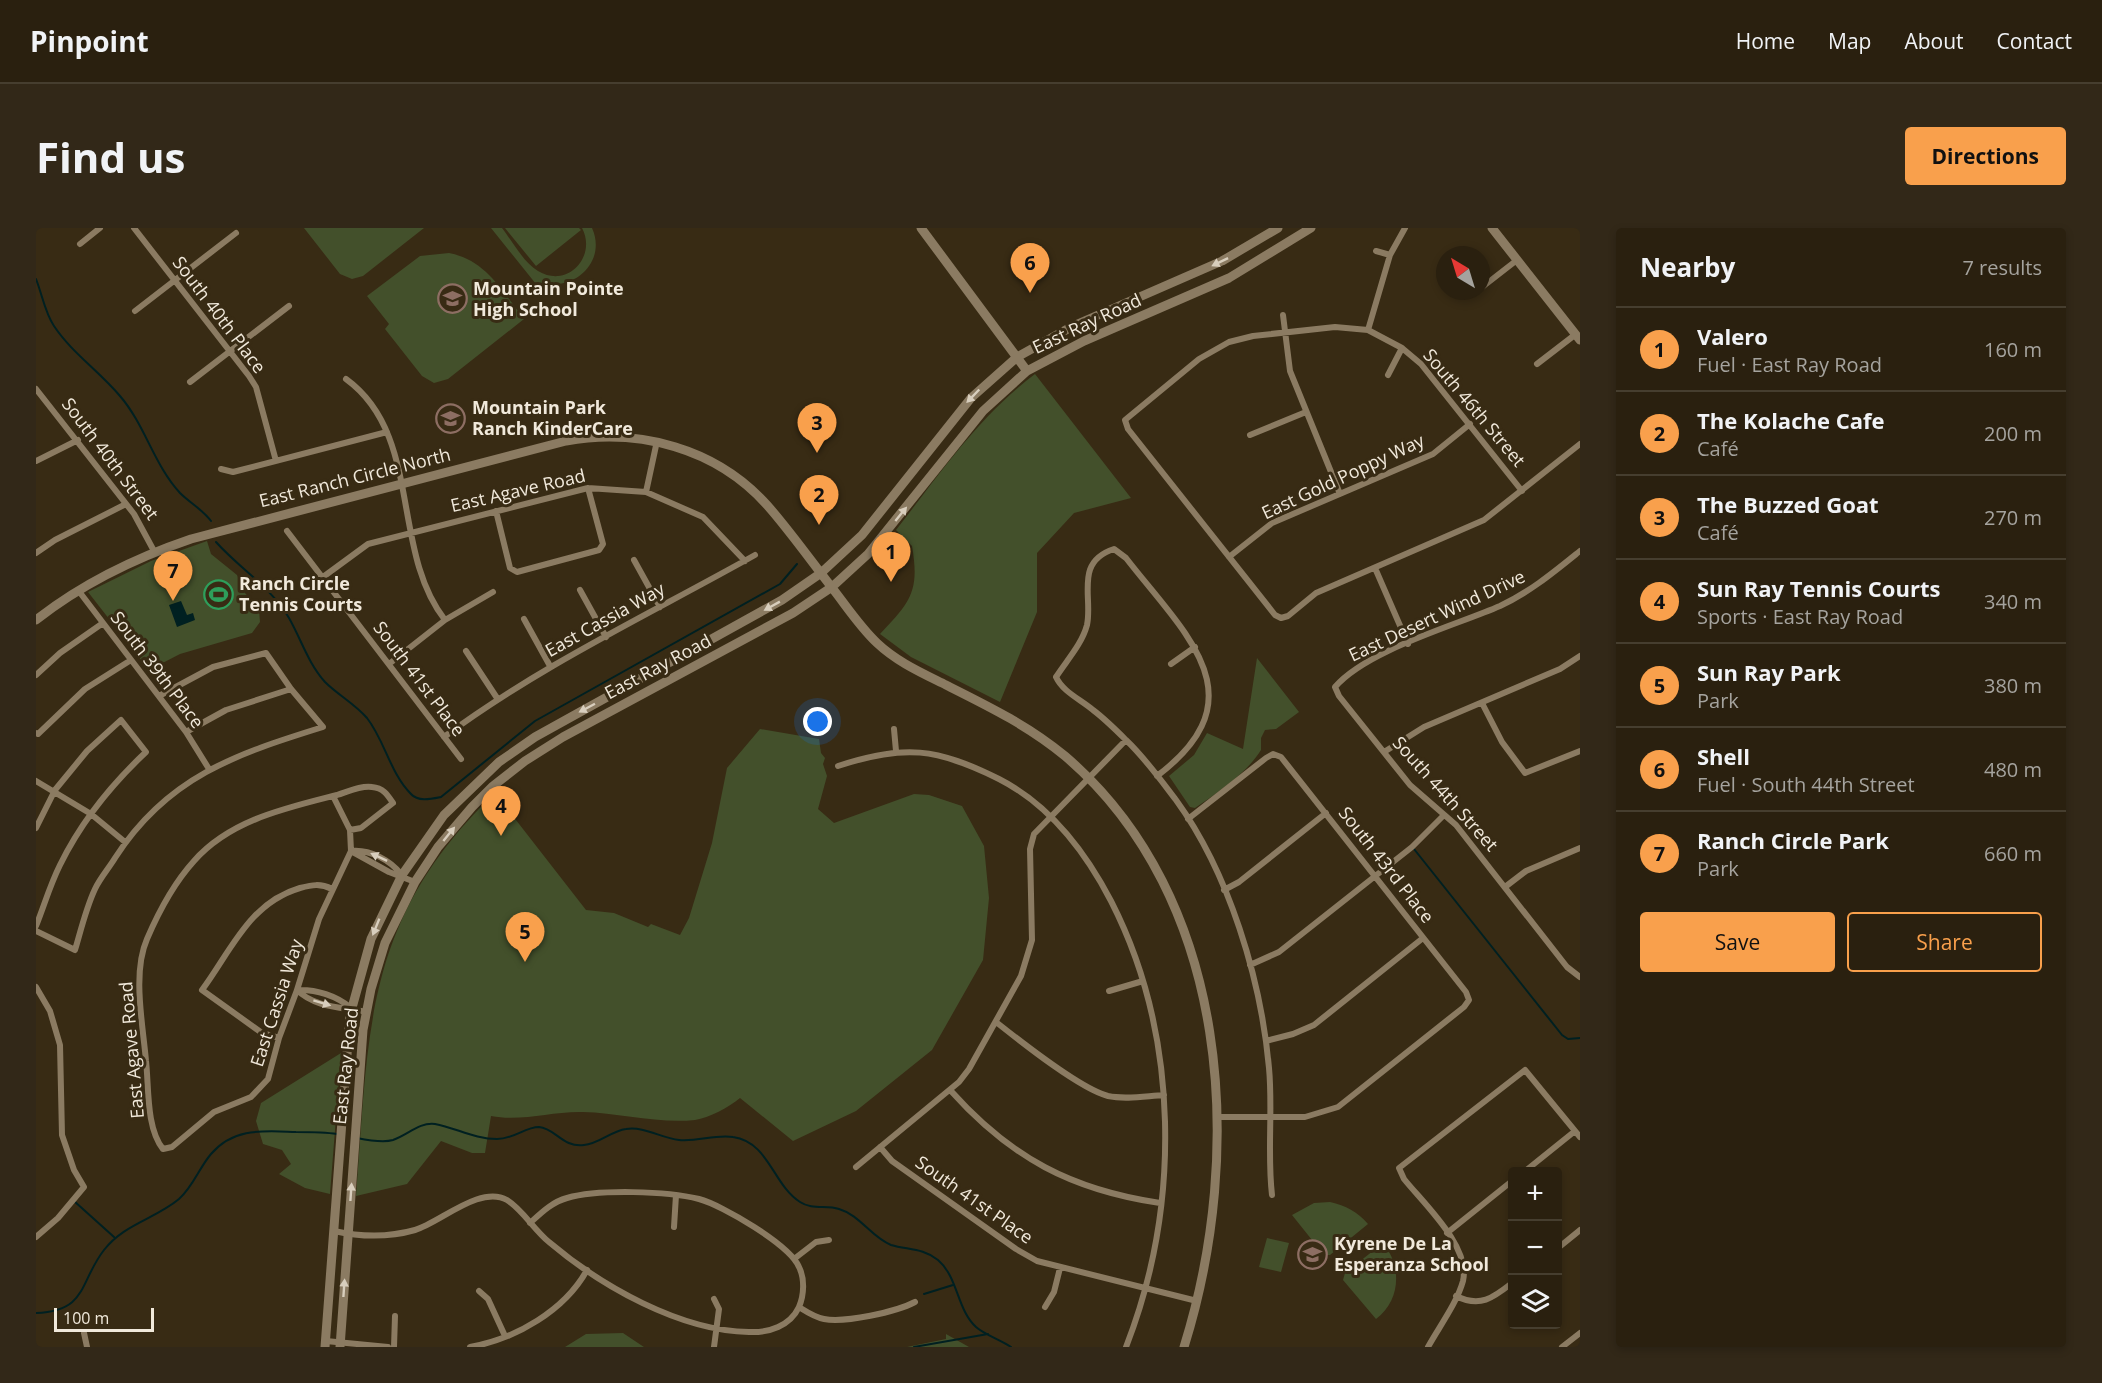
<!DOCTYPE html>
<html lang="en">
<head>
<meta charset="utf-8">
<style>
	:root { --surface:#2a200f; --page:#322818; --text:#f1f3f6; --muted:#a5a39e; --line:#463e2f; --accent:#f9a04c }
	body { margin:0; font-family:"Open Sans",sans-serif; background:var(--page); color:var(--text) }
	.controls { position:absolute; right:18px; bottom:18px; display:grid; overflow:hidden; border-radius:6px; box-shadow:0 3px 9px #0003 }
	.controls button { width:54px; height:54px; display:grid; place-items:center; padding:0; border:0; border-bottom:2px solid var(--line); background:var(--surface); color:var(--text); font:30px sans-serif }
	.compass { position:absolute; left:1400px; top:18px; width:54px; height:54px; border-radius:50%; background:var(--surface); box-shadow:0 3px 9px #0003; rotate:322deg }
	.scale { position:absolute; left:18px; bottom:15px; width:100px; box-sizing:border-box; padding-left:6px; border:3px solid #f1e9db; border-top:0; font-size:16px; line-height:21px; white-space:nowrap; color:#f1e9db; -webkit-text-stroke:4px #382b14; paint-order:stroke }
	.you { position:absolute; left:782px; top:494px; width:21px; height:21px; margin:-15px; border:4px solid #fff; border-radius:50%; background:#1a73e8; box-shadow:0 0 0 9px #1a73e833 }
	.badge { display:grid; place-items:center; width:39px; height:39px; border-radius:50%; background:var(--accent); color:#111; font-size:20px; font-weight:700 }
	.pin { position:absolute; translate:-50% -50px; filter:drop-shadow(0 2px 3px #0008) }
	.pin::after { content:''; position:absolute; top:32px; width:21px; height:18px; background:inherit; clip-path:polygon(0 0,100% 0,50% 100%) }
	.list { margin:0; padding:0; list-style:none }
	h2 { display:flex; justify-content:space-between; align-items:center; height:78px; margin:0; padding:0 24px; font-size:26px }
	h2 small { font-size:20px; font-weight:400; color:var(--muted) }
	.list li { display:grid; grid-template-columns:39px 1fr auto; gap:18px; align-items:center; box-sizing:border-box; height:84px; padding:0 24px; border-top:2px solid var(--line) }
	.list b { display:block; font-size:22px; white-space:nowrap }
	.list p { margin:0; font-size:20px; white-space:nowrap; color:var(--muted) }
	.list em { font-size:20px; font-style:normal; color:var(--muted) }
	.actions { display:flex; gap:12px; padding:18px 24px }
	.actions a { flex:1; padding:14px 0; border:2px solid var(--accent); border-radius:6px; text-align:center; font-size:21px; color:var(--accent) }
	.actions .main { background:var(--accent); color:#111 }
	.icon { flex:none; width:33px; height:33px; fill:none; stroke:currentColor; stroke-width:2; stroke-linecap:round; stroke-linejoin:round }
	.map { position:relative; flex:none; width:1544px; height:1119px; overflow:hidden; border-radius:6px }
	header { display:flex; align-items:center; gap:36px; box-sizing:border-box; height:84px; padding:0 30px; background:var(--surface); border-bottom:2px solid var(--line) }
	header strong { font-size:28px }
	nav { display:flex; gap:33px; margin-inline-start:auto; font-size:21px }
	.intro { display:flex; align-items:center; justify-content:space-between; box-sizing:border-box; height:144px; padding:0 36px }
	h1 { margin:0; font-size:42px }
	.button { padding:15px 27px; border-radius:6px; background:var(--accent); color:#111; font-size:21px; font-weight:700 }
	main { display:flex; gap:36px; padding:0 36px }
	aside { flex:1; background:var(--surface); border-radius:6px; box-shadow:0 3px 9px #0003 }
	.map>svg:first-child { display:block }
	.green { fill:#43502b }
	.water { fill:#002021 }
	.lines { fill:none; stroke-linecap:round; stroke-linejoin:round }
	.stream { stroke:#002021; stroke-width:2 }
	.street { stroke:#8b7b62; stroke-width:6 }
	.secondary { stroke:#8b7b62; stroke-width:9 }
	.oneway { fill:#d8cebd }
	.labels { text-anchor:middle; stroke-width:6; stroke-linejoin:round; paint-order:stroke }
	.poi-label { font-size:18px; font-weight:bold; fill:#f1e9db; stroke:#382b14; text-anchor:start }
	.street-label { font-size:18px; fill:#f1e9db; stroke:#382b14 }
</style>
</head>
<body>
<header>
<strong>Pinpoint</strong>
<nav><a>Home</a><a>Map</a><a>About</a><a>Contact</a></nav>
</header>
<div class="intro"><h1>Find us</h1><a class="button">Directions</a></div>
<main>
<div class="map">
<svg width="1544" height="1119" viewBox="0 0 1544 1119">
	<rect width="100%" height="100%" fill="#382b14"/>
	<path class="green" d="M 268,0 L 388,0 L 327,48 L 316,51 L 304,46 Z
		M 455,0 L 466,0 C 476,13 488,35 502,43 C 532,61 561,28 546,0 L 556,0 C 570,31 543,60 511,56 L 514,61 L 508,66 Z
		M 469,0 L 543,0 L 545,2 L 500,38 Z
		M 413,25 C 450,32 466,63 488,91 L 412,151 L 398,155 L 386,148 L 349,101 L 353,96 L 331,68 L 384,28 Z
		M 999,146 L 1095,270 L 1038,285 L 1001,325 L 1001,384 L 964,474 L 875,429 L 844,406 C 874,374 884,364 876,318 L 860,302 C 903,247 942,189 999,146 Z
		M 171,313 L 175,326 L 201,347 L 209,365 L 223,382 L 224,394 L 216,405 L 144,426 L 113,442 L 52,364 L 115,333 Z
		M 1221,430 L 1263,484 L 1240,501 L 1229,502 L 1225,510 L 1225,522 C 1211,545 1181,565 1159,580 L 1154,579 L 1133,548 L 1158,527 L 1171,505 L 1207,521 Z
		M 724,501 L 783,511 L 785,525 L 789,530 L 787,536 L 791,548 L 782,581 L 798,595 L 878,566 L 893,567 L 926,578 L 948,618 L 953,670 L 947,732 L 896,822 L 820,883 L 757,913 L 704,870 C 693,879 673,890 659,892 C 623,896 584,885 547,884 C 516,883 486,894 455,888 L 449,925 L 436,925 L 405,913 L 371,956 L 320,968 C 333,801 328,690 459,565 L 550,682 L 578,685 L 612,699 L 615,696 L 644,707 L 653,690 L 676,615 L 691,540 Z
		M 305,825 L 294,966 L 269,960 L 243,946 L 255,936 L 246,922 L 227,916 L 220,893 L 225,875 Z
		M 1294,974 C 1310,978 1321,983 1332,996 L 1294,1027 L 1288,1027 L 1256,987 L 1278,975 Z
		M 1231,1010 L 1253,1015 L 1245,1044 L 1223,1039 Z
		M 1347,1015 C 1366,1038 1365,1072 1340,1091 L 1307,1052 L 1309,1045 Z
		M 587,1105 L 608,1119 L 529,1119 L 550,1106 Z
		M 910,1106 L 933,1119 L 871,1119 L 910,1111 Z"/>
	<path class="water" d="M 145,373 L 151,387 L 157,385 L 159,392 L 141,399 L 133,377 Z"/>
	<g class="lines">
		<path class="stream" d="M 0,51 C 6,66 9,85 18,98 C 36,125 63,143 84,168 C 109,197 118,237 144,265 C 154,275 166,281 175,293
			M 180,314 C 204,341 234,358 253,390 C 265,411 272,435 289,454 C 302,467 319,476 331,490 C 349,513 354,545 375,566 C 382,574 395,571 405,569 L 499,493 L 744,356 L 761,336
			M 1378,621 L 1526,807 L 1532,811 L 1544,810
			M 321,910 C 331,912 347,915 357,912 C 372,907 383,894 399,896 C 420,900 439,911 461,911 C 478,911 489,899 503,899 C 519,900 527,920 548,917 C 563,916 575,903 590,901 C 608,898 625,910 643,912 C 661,914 680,906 697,909 C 733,914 737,957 764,974 C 776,982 790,977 803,981 C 824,987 835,1009 855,1017 C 872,1022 887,1020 902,1032 C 922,1049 921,1082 940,1099 C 949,1107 965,1112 975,1119
			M 38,973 L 78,1009
			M 888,1066 L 917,1057
			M 0,1085 C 52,1083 43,1054 68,1022 C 88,996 119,991 143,971 C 157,959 163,940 175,926 C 198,899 228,903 260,904 C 273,904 288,904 301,906
			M 878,1119 L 952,1106"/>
		<path class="street" d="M 98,0 L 213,148 L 220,159 L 240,233
			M 1369,0 L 1354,27 L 1332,102 L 1299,99 L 1217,108 L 1193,114 L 1163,131 L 1089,192 L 1092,201 L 1239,387 L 1245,390 L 1252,388 L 1280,365 L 1448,292 L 1544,216
			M 44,16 L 64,0
			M 1340,23 L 1354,27
			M 1445,60 L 1481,32
			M 99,83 L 200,5
			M 1247,87 L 1254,143 L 1304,266
			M 1332,102 L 1366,120 L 1385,136 L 1486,263
			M 1501,136 L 1540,106
			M 1352,147 L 1366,120
			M 310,151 C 387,207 354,322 409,392
			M 154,154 L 253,78
			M 0,161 L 98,286 L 118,323
			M 1214,207 L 1270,184
			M 0,233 L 42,212
			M 185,241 L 197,244 L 351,204
			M 610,264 L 621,213
			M 460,283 L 474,340 L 481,344 L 563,322 L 567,316 L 552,260
			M 251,303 L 425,531
			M 1544,323 C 1518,344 1494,364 1464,378 C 1418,398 1331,422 1299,459 L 1303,468 L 1374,557 L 1420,597 L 1531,739 L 1544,749
			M 0,325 L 19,312 L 90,276
			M 1193,329 L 1236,295 L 1397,226 L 1434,196
			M 598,332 L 624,379
			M 1339,340 L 1372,416
			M 287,349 L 332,316 L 552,260 L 610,264 L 667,289 L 709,333
			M 42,362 L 150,504 L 173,541
			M 544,362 L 570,409
			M 488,391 L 514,438
			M 430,423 L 461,470
			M 353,436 L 409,392 L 457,364
			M 1135,436 L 1159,419
			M 0,447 L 24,425 L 67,395
			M 1446,475 L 1466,514 L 1489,545 L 1544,523
			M 858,501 L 860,523
			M 150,504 L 190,482 L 255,461
			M 0,505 L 2,506 L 49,461 L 95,432
			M 408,509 C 505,437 614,386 719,327
			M 1348,524 L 1388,499 L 1524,441 L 1544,428
			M 802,538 C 868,516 901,520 963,551 C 1014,577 1049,623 1075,673 C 1144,808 1145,978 1090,1119
			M 1121,548 C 1226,469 1148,405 1090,330 L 1078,321 C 1038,334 1057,369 1051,397 C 1046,416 1031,432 1020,449 C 1027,464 1044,471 1057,482 C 1069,491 1080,502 1090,512 C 1109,530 1124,551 1140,572 C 1193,645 1225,751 1233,840 C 1237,882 1231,925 1236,967
			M 0,553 L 55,586 L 89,614
			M 297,568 L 314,602 L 315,623 L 283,691 L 261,762 L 243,810 L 232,851 L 215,869 L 178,884 L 136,919 L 127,921 C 110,900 113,859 110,833 C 107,797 96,745 111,711 C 123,683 138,655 158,633 C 194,592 250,580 301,567 C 311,564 326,557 336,559 C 347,560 351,566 357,575 L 325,600 L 314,602
			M 1152,591 L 1230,530 L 1237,526 L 1245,529 L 1430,764 L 1433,772 L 1428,779 L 1302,879 L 1269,889 L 1182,889
			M 0,600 L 19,562 L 51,523 L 85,492 L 110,524 C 76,556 45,594 24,637 C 14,657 8,678 0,698
			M 315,623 L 353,644 L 379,654
			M 315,623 C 334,621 354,632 366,647
			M 1469,659 L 1490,643 L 1544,620
			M 1188,662 L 1203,654 L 1290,585
			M 0,703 L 39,722 C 45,702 50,680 59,661 C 64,650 73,640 79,630 C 131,549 200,526 287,499 L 255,461 L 230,425 L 177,439 L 123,468
			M 1214,737 L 1243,724 L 1376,619 L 1408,587
			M 0,759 L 14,783 L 24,817 L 26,907 L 38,942 L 48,959 L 22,990 L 0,1009
			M 261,762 C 279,780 307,779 330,784
			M 261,762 C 280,761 301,768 315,780
			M 1073,763 L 1107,753
			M 960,794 C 984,813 1044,861 1072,868 C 1090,872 1110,868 1128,867
			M 243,810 L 226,805 L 166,762 C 195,723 213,675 264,660 C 276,657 284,655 296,661
			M 1230,813 L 1257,806 L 1278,797 L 1387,710
			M 915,863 C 975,930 1036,962 1124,975
			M 844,919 L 856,933 L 980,1021 L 1001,1033 L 1161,1073
			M 820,939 L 923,854 L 933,841 L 985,748 L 996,712 L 994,621 L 998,606 L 1090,512
			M 1488,944 L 1539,903
			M 494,995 C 505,985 516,974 531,970 C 562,961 631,963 663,971 C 686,977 754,1017 763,1039 C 769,1051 768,1067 763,1079
			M 638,999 L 640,967
			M 298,1003 C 325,1009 351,1010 379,1002 C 405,994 444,957 471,972 C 487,982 498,1002 513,1014 C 565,1058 644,1103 713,1104 C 733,1105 754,1098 763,1079 C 771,1084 778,1089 788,1091 C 809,1095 860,1084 879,1074
			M 1411,1005 L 1476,953
			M 1522,1020 L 1544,1002
			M 758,1031 L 780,1014 L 793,1012
			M 443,1063 L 452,1071 L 469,1108
			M 1420,1068 C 1444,1080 1457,1070 1476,1055
			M 678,1071 L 683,1081 L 678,1119
			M 1009,1079 L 1018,1064 L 1024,1040
			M 48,1105 L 51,1119
			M 290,1113 L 352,1119
			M 358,1119 L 359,1088
			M 434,1119 C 480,1111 529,1082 551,1042
			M 1392,1119 C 1403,1099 1421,1075 1427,1053 C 1435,1019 1388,976 1368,951 L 1363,940 L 1489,842 L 1544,909
			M 1526,1119 L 1544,1105"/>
		<path class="secondary" d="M 885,0 L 991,143
			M 1456,0 L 1544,112
			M 0,392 C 47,355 99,330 155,311 L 530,213 C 603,200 680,220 731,277 C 754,303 775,333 797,361 C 811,379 824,399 841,415 C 861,434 886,445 910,457 C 952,478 993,498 1029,528 C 1195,670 1209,924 1148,1119
			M 289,1119 L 314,787 L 335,711 L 366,647 L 408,587 L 463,534 L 499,509 L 746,372 L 785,345 L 826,307 L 935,170 L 981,129 L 1037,98 L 1186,33 L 1242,0
			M 304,1119 L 327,802 L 335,761 L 349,715 L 379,654 L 402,619 L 436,579 L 457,558 L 489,533 L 527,509 L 757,385 L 796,359 L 832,326 L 947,183 L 991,143 L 1048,113 L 1193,50 L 1275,0"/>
	</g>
	<defs><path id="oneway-solid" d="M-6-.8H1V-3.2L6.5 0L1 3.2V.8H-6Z" transform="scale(1.5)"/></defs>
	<g class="oneway">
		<use href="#oneway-solid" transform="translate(1184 34) rotate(154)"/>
		<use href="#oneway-solid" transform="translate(937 168) rotate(134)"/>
		<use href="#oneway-solid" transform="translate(865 286) rotate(-51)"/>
		<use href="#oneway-solid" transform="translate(736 378) rotate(151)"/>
		<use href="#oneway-solid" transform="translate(551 480) rotate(152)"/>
		<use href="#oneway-solid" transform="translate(413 606) rotate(-51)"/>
		<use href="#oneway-solid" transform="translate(343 629) rotate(-155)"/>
		<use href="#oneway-solid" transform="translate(340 699) rotate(112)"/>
		<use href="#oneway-solid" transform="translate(286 775) rotate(17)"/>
		<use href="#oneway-solid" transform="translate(315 964) rotate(-86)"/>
		<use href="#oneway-solid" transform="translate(308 1060) rotate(-86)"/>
	</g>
	<defs>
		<symbol id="school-ring" viewBox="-11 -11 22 22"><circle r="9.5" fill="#382b14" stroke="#8d6e63" stroke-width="1.5"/><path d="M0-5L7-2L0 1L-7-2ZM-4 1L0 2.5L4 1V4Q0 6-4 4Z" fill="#8d6e63"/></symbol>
		<symbol id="stadium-ring" viewBox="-11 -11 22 22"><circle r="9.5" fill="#382b14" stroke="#2e9e5b" stroke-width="1.5"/><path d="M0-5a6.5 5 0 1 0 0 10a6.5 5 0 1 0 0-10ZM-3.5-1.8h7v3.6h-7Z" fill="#2e9e5b"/></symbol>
	</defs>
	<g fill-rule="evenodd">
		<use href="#school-ring" x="400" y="54" width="33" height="33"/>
		<use href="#school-ring" x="398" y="174" width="33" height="33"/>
		<use href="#stadium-ring" x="166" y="350" width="33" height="33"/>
		<use href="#school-ring" x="1260" y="1010" width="33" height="33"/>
	</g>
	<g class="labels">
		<g class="poi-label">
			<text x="437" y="67">Mountain Pointe<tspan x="437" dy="21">High School</tspan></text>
			<text x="436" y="186">Mountain Park<tspan x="436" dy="21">Ranch KinderCare</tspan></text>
			<text x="203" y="362">Ranch Circle<tspan x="203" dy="21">Tennis Courts</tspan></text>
			<text x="1298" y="1022">Kyrene De La<tspan x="1298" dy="21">Esperanza School</tspan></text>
		</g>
		<g class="street-label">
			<text transform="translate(183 87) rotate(53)" y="6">South 40th Place</text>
			<text transform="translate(1051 96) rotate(-25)" y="6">East Ray Road</text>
			<text transform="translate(1438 180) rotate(50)" y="6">South 46th Street</text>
			<text transform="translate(74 231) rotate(53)" y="6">South 40th Street</text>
			<text transform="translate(1307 249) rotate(-25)" y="6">East Gold Poppy Way</text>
			<text transform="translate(319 250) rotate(-14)" y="6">East Ranch Circle North</text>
			<text transform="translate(482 263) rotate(-13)" y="6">East Agave Road</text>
			<text transform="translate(1401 388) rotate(-25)" y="6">East Desert Wind Drive</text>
			<text transform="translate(569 392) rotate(-29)" y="6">East Cassia Way</text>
			<text transform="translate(622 439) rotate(-28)" y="6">East Ray Road</text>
			<text transform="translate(121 442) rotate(53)" y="6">South 39th Place</text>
			<text transform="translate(383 451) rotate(53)" y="6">South 41st Place</text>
			<text transform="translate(1409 566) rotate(48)" y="6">South 44th Street</text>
			<text transform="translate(1350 637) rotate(52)" y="6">South 43rd Place</text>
			<text transform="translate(241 775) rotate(-72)" y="6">East Cassia Way</text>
			<text transform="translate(96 822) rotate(-95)" y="6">East Agave Road</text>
			<text transform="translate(310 838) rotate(-84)" y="6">East Ray Road</text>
			<text transform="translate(938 972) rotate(35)" y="6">South 41st Place</text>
		</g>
	</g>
</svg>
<div class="controls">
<button>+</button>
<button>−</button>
<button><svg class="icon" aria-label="layers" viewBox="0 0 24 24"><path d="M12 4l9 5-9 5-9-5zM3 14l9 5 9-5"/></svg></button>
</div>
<svg class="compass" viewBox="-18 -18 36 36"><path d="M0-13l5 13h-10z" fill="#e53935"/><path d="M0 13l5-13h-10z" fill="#a5a39e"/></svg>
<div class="scale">100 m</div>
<div class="you"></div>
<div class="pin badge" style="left:855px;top:354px">1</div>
<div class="pin badge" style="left:783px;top:297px">2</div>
<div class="pin badge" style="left:781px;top:225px">3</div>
<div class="pin badge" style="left:465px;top:608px">4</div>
<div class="pin badge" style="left:489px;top:734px">5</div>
<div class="pin badge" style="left:994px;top:65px">6</div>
<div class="pin badge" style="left:137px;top:373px">7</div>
</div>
<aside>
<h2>Nearby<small>7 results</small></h2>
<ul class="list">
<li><span class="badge">1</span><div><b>Valero</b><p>Fuel · East Ray Road</p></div><em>160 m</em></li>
<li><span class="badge">2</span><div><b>The Kolache Cafe</b><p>Café</p></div><em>200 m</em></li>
<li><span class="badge">3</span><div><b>The Buzzed Goat</b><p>Café</p></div><em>270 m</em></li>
<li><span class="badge">4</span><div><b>Sun Ray Tennis Courts</b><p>Sports · East Ray Road</p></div><em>340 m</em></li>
<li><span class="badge">5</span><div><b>Sun Ray Park</b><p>Park</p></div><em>380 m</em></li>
<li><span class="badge">6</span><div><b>Shell</b><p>Fuel · South 44th Street</p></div><em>480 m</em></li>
<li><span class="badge">7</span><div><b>Ranch Circle Park</b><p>Park</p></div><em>660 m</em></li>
</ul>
<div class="actions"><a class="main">Save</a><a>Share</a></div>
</aside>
</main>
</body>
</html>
